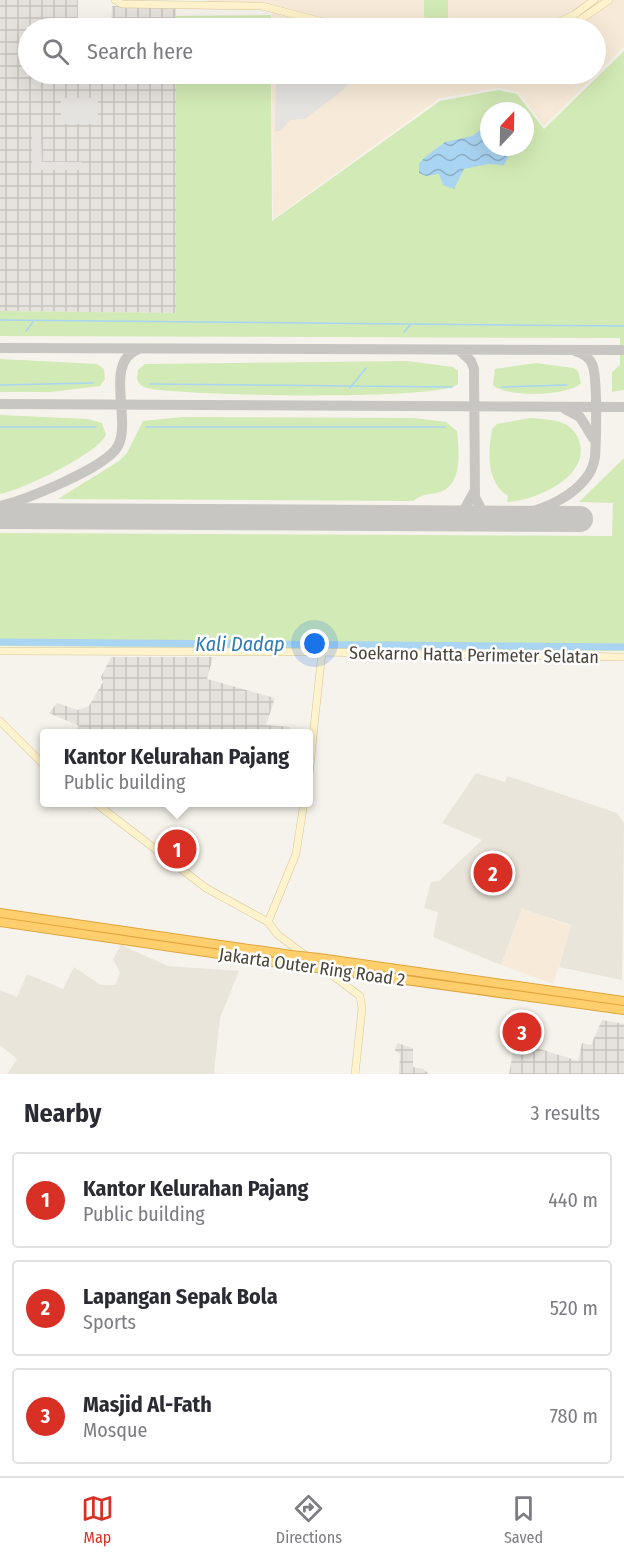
<!DOCTYPE html>
<html lang="en">
<head>
<meta charset="utf-8">
<style>
	:root { --surface:#fff; --page:#f7f7f7; --text:#2b2b33; --muted:#7c7c81; --line:#e1e1e2; --accent:#d93025 }
	body { margin:0; font-family:"Fira Sans Condensed",sans-serif; background:var(--page); color:var(--text) }
	.compass { position:absolute; left:480px; top:102px; width:54px; height:54px; border-radius:50%; background:var(--surface); box-shadow:0 6px 24px #0002; rotate:22deg }
	.you { position:absolute; left:315px; top:644px; width:21px; height:21px; margin:-15px; border:4px solid #fff; border-radius:50%; background:#1a73e8; box-shadow:0 0 0 9px #1a73e833 }
	.badge { display:grid; place-items:center; width:39px; height:39px; border-radius:50%; background:var(--accent); color:#fff; font-size:20px; font-weight:700 }
	.pin { position:absolute; translate:-50% -50%; border:3px solid #fff; box-shadow:0 2px 6px #0006 }
	.popup { position:absolute; left:40px; top:729px; width:273px; height:78px; box-sizing:border-box; display:grid; place-content:center; border-radius:6px; background:var(--surface); filter:drop-shadow(0 2px 4px #0005); font-size:20px; white-space:nowrap; color:var(--muted) }
	.popup b { font-size:22px; color:var(--text) }
	.popup::after { content:''; position:absolute; left:50%; top:100%; margin-left:-12px; border:12px solid transparent; border-top-color:var(--surface) }
	.list { margin:0; padding:0; list-style:none }
	h2 { display:flex; justify-content:space-between; align-items:center; height:78px; margin:0; padding:0 24px; font-size:26px }
	h2 small { font-size:20px; font-weight:400; color:var(--muted) }
	.list li { display:grid; grid-template-columns:39px 1fr auto; gap:18px; align-items:center; box-sizing:border-box; height:96px; margin:0 12px 12px; padding:0 12px; border:2px solid var(--line); border-radius:6px }
	.list b { display:block; font-size:22px; white-space:nowrap }
	.list p { margin:0; font-size:20px; white-space:nowrap; color:var(--muted) }
	.list em { font-size:20px; font-style:normal; color:var(--muted) }
	.icon { flex:none; width:33px; height:33px; fill:none; stroke:currentColor; stroke-width:2; stroke-linecap:round; stroke-linejoin:round }
	.map { position:relative; flex:none; width:624px; height:1074px; overflow:hidden }
	.search { position:absolute; background:var(--surface); box-shadow:0 6px 24px #0002; left:18px; right:18px; top:18px; height:66px; display:flex; align-items:center; gap:15px; box-sizing:border-box; padding:0 21px; border-radius:33px; color:var(--muted); font-size:22px }
	.sheet { height:402px; background:var(--surface) }
	nav { display:flex; justify-content:space-around; align-items:center; box-sizing:border-box; height:84px; border-top:2px solid var(--line); background:var(--surface); font-size:16px; color:var(--muted) }
	nav a { display:grid; justify-items:center; gap:3px }
	nav .on { color:var(--accent) }
	.map>svg:first-child { display:block }
	.residential { fill:#eae5da }
	.commercial { fill:#f7ead8 }
	.industrial { fill:url(#industrial-grid) }
	.green { fill:#d2eab5; fill-rule:evenodd }
	.parking { fill:#e5e3e0 }
	.water { fill:url(#water-waves) }
	.lines { fill:none; stroke-linecap:round; stroke-linejoin:round }
	.stream { stroke:#a9d4f2; stroke-width:1.5 }
	.river { stroke:#a9d4f2; stroke-width:7 }
	.taxiway { stroke:#c8c6c3; stroke-width:10 }
	.runway { stroke:#c8c6c3; stroke-width:26 }
	.secondary-casing { stroke:#d6c79b; stroke-width:8 }
	.highway-casing { stroke:#e0a43c; stroke-width:10 }
	.secondary { stroke:#fff3cd; stroke-width:7 }
	.highway { stroke:#ffcf6e; stroke-width:8 }
	.highway-bridge-casing { stroke:#e0a43c; stroke-width:10; stroke-linecap:butt }
	.highway-bridge { stroke:#ffcf6e; stroke-width:8 }
	.labels { text-anchor:middle; stroke-width:5; stroke-linejoin:round; paint-order:stroke }
	.street-label { font-size:18px; fill:#4b4439; stroke:#fff }
	.water-label { font-size:20px; font-style:italic; fill:#2e7ab2; stroke:#fff }
</style>
</head>
<body>
<div class="map">
<svg width="624" height="1074" viewBox="0 0 624 1074">
	<defs>
		<pattern id="industrial-grid" width="8" height="8" patternUnits="userSpaceOnUse" patternTransform="scale(1.5)"><rect width="8" height="8" fill="#e6e2dd"/><path d="M0 4h8M4 0v8" fill="none" stroke="#c7c3be"/></pattern>
		<pattern id="water-waves" width="16" height="10" patternUnits="userSpaceOnUse" patternTransform="scale(1.5)"><rect width="16" height="10" fill="#a9d4f2"/><path d="M0 5q4-4 8 0t8 0" fill="none" stroke="#8caec5"/></pattern>
	</defs>
	<rect width="100%" height="100%" fill="#f6f3ec"/>
	<path class="residential" d="M 476,773 L 505,782 L 507,776 L 617,813 L 624,823 L 622,980 L 559,967 L 571,925 L 522,909 L 501,965 L 433,937 L 438,912 L 424,908 L 431,882 L 439,881 L 482,840 L 442,823 Z
		M 121,945 L 168,966 L 239,971 L 220,1018 L 214,1071 L 216,1074 L 7,1074 L 17,1059 L 0,1045 L 0,990 L 17,997 L 27,974 L 63,989 L 74,967 L 101,985 L 115,985 L 120,973 L 113,959 Z"/>
	<path class="commercial" d="M 207,0 L 624,0 L 624,47 L 544,126 L 518,92 L 498,88 L 440,98 L 273,219 L 272,74 L 596,74 L 596,28 L 272,28 L 272,10 L 207,8 Z
		M 522,909 L 571,926 L 553,984 L 501,965 Z"/>
	<path class="industrial" d="M 0,0 L 78,0 L 78,28 L 111,28 L 112,6 L 176,7 L 176,28 L 28,28 L 28,74 L 176,74 L 176,313 L 0,311 Z
		M 111,657 L 213,657 L 207,679 L 275,698 L 266,725 L 290,727 L 290,733 L 76,733 L 79,726 L 49,713 L 57,703 L 78,710 L 89,706 L 103,682 L 101,677 Z
		M 602,1020 L 624,1024 L 624,1074 L 509,1074 L 515,1041 L 578,1061 L 582,1043 L 591,1045 Z
		M 397,1043 L 413,1048 L 413,1067 L 423,1069 L 429,1074 L 399,1074 L 400,1054 L 395,1051 Z"/>
	<path class="green" d="M 424,0 L 448,0 L 448,25 L 429,24 L 424,16 Z
		M 271,15 L 271,28 L 176,28 L 176,16 Z
		M 624,51 L 624,390 L 612,392 L 612,372 L 620,365 L 620,338 L 0,336 L 0,311 L 176,313 L 176,74 L 271,74 L 272,221 L 440,101 L 498,90 L 517,94 L 544,129 ZM 489,111 L 525,111 L 525,147 L 489,147 Z
		M 0,359 L 97,364 L 104,369 L 105,379 L 100,386 L 51,392 L 0,392 Z
		M 407,361 L 453,367 L 458,371 L 458,384 C 443,401 180,396 147,388 C 141,386 139,384 137,379 L 138,370 L 145,364 Z
		M 536,363 L 573,368 L 578,371 L 581,383 C 570,396 506,398 493,385 L 495,369 Z
		M 0,415 L 88,419 L 102,423 L 106,435 C 97,454 22,490 0,494 Z
		M 182,417 L 414,418 L 446,422 L 457,431 C 459,449 463,485 440,492 C 429,495 423,493 413,501 L 58,499 L 119,461 L 127,453 L 143,421 Z
		M 530,418 C 541,419 553,419 563,423 C 572,427 578,435 580,444 C 588,478 534,501 507,502 L 508,496 C 486,482 488,452 492,429 L 497,424 Z
		M 624,458 L 624,651 L 410,650 L 399,647 L 397,649 L 0,646 L 0,533 L 612,536 L 613,503 L 579,502 Z
		M 488,855 L 508,862 L 500,891 L 478,884 Z"/>
	<path class="parking" d="M 276,74 L 356,74 L 343,90 L 305,119 L 290,120 L 281,131 L 275,131 Z
		M 61,98 L 98,98 L 98,124 L 61,124 Z
		M 32,137 L 41,137 L 42,162 L 82,162 L 82,170 L 37,170 L 32,162 Z"/>
	<path class="water" d="M 489,124 L 489,147 L 502,147 L 509,155 L 504,165 L 488,164 L 464,169 L 454,189 L 443,185 L 439,174 L 426,176 L 419,173 L 419,164 L 424,158 L 445,142 L 472,136 Z"/>
	<g class="lines">
		<path class="stream" d="M 0,320 L 624,326
			M 26,331 L 33,322
			M 404,332 L 411,324
			M 150,384 L 452,387
			M 0,385 L 93,383
			M 502,387 L 567,385
			M 350,388 L 366,368
			M 0,427 L 96,427
			M 146,427 L 445,427"/>
		<path class="river" d="M 0,642 L 624,647"/>
		<path class="taxiway" d="M 0,348 L 622,350
			M 460,351 L 471,361 L 474,369 L 475,497 L 482,511 L 498,519
			M 0,404 L 624,407
			M 565,409 L 580,417 L 593,438
			M 0,506 C 25,500 106,468 118,446 C 132,420 103,361 139,349
			M 446,518 L 464,510 L 474,492
			M 500,519 C 529,514 567,503 586,478 C 591,472 594,464 595,457 C 596,443 598,375 592,364 C 589,357 582,353 575,351"/>
		<path class="runway" d="M 0,516 L 580,519"/>
		<defs>
			<path id="secondary" d="M 115,0 L 122,4 L 262,6 L 346,28
				M 423,23 L 435,26 L 527,28 L 553,25 L 574,15 L 594,0
				M 407,28 L 416,22 L 426,26
				M 568,28 L 609,0
				M 0,651 L 315,652 L 624,657
				M 0,721 L 45,766
				M 309,774 L 322,652
				M 94,802 L 206,888 L 268,922
				M 304,802 L 296,854 L 268,922 L 278,935 L 360,996 L 362,1009 L 355,1074"/>
			<path id="highway" d="M 0,913 L 291,955
				M 0,922 L 308,967
				M 319,958 L 624,1001
				M 333,970 L 624,1010"/>
		</defs>
		<use href="#secondary" class="secondary-casing"/>
		<use href="#highway" class="highway-casing"/>
		<use href="#secondary" class="secondary"/>
		<use href="#highway" class="highway"/>
		<defs>
			<path id="highway-bridge" d="M 291,955 L 319,958
				M 308,967 L 333,970"/>
		</defs>
		<use href="#highway-bridge" class="highway-bridge-casing"/>
		<use href="#highway-bridge" class="highway-bridge"/>
	</g>
	<g class="labels">
		<g class="street-label">
			<text transform="translate(474 655) rotate(1)" y="6">Soekarno Hatta Perimeter Selatan</text>
			<text transform="translate(312 967) rotate(8)" y="6">Jakarta Outer Ring Road 2</text>
		</g>
		<g class="water-label">
			<text x="240" y="651">Kali Dadap</text>
		</g>
	</g>
</svg>
<svg class="compass" viewBox="-18 -18 36 36"><path d="M0-13l5 13h-10z" fill="#e53935"/><path d="M0 13l5-13h-10z" fill="#7c7c81"/></svg>
<div class="you"></div>
<div class="pin badge" style="left:177px;top:849px">1</div>
<div class="popup"><b>Kantor Kelurahan Pajang</b>Public building</div>
<div class="pin badge" style="left:493px;top:873px">2</div>
<div class="pin badge" style="left:522px;top:1032px">3</div>
<div class="search"><svg class="icon" aria-label="search" viewBox="0 0 24 24"><circle cx="10" cy="10" r="6"/><path d="M15 15l6 6"/></svg>Search here</div>
</div>
<section class="sheet">
<h2>Nearby<small>3 results</small></h2>
<ul class="list">
<li><span class="badge">1</span><div><b>Kantor Kelurahan Pajang</b><p>Public building</p></div><em>440 m</em></li>
<li><span class="badge">2</span><div><b>Lapangan Sepak Bola</b><p>Sports</p></div><em>520 m</em></li>
<li><span class="badge">3</span><div><b>Masjid Al-Fath</b><p>Mosque</p></div><em>780 m</em></li>
</ul>
</section>
<nav>
<a class="on"><svg class="icon" aria-label="map" viewBox="0 0 24 24"><path d="M3 6l6-2 6 2 6-2v14l-6 2-6-2-6 2zM9 4v14M15 6v14"/></svg>Map</a>
<a><svg class="icon" aria-label="directions" viewBox="0 0 24 24"><path d="M12 3l9 9-9 9-9-9zM9 14v-3h6M13 9l2 2-2 2"/></svg>Directions</a>
<a><svg class="icon" aria-label="saved" viewBox="0 0 24 24"><path d="M7 4h10v16l-5-4-5 4z"/></svg>Saved</a>
</nav>
</body>
</html>
